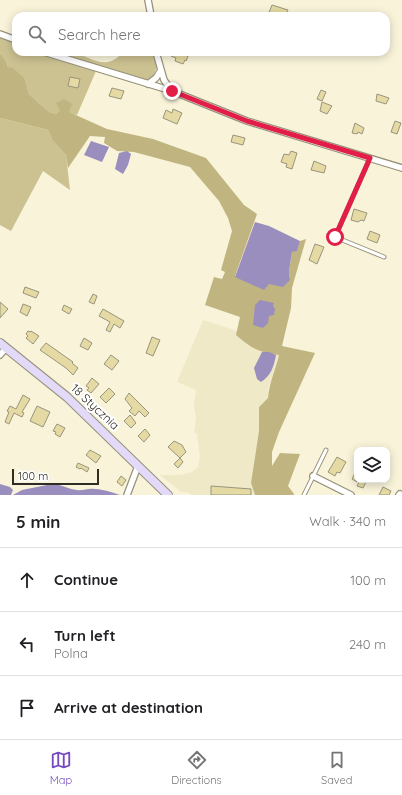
<!DOCTYPE html>
<html lang="en">
<head>
<meta charset="utf-8">
<style>
	:root { --surface:#fff; --page:#f6f6f6; --text:#202124; --muted:#757577; --line:#e0e0e0; --accent:#7449c1 }
	body { margin:0; font-family:Quicksand,sans-serif; background:var(--page); color:var(--text) }
	.controls { position:absolute; right:12px; bottom:12px; display:grid; overflow:hidden; border-radius:8px; box-shadow:0 2px 10px #0003 }
	.controls button { width:36px; height:36px; display:grid; place-items:center; padding:0; border:0; border-bottom:1px solid var(--line); background:var(--surface); color:var(--text); font:20px sans-serif }
	.scale { position:absolute; left:12px; bottom:10px; width:87px; box-sizing:border-box; padding-left:4px; border:2px solid #2e2c23; border-top:0; font-size:11px; line-height:14px; white-space:nowrap; color:#2e2c23; -webkit-text-stroke:3px #fff; paint-order:stroke }
	.stop { position:absolute; width:12px; height:12px; margin:-9px; border:3px solid #e11d48; border-radius:50%; background:#fff }
	.stop.end { background:#e11d48; border-color:#fff; box-shadow:0 1px 4px #0008 }
	.list { margin:0; padding:0; list-style:none }
	h2 { display:flex; justify-content:space-between; align-items:center; height:52px; margin:0; padding:0 16px; font-size:17px }
	h2 small { font-size:13px; font-weight:400; color:var(--muted) }
	.list li { display:grid; grid-template-columns:26px 1fr auto; gap:12px; align-items:center; box-sizing:border-box; height:64px; padding:0 16px; border-top:1px solid var(--line) }
	.list b { display:block; font-size:15px; white-space:nowrap }
	.list p { margin:0; font-size:13px; white-space:nowrap; color:var(--muted) }
	.list em { font-size:13px; font-style:normal; color:var(--muted) }
	.icon { flex:none; width:22px; height:22px; fill:none; stroke:currentColor; stroke-width:2; stroke-linecap:round; stroke-linejoin:round }
	.map { position:relative; flex:none; width:402px; height:495px; overflow:hidden }
	.search { position:absolute; background:var(--surface); box-shadow:0 2px 10px #0003; left:12px; right:12px; top:12px; height:44px; display:flex; align-items:center; gap:10px; box-sizing:border-box; padding:0 14px; border-radius:12px; color:var(--muted); font-size:15px }
	.sheet { height:244px; background:var(--surface) }
	nav { display:flex; justify-content:space-around; align-items:center; box-sizing:border-box; height:56px; border-top:1px solid var(--line); background:var(--surface); font-size:11px; color:var(--muted) }
	nav a { display:grid; justify-items:center; gap:2px }
	nav .on { color:var(--accent) }
	.map>svg:first-child { display:block }
	.built { fill:#efe9c8 }
	.green { fill:#cbc191 }
	.forest { fill:#c0b580 }
	.water { fill:#9a8ebf }
	.building { fill:#e5daa3; stroke:#99947d }
	.lines { fill:none; stroke-linecap:round; stroke-linejoin:round }
	.lane-casing { stroke:#96927a; stroke-width:5 }
	.street-casing { stroke:#96927a; stroke-width:8 }
	.secondary-casing { stroke:#96927a; stroke-width:10 }
	.lane { stroke:#fff; stroke-width:3 }
	.street { stroke:#fff; stroke-width:5.5 }
	.secondary { stroke:#e3daf9; stroke-width:8 }
	.route { stroke:#e11d48; stroke-width:5 }
	.labels { text-anchor:middle; stroke-width:4; stroke-linejoin:round; paint-order:stroke }
	.street-label { font-size:12px; fill:#2e2c23; stroke:#fff }
</style>
</head>
<body>
<div class="map">
<svg width="402" height="495" viewBox="0 0 402 495">
	<rect width="100%" height="100%" fill="#f8f3d9"/>
	<path class="built" d="M 203,320 L 237,331 L 237,335 L 274,354 L 279,355 L 276,370 L 268,388 L 268,398 L 259,407 L 259,431 L 251,483 L 255,495 L 191,495 L 190,493 L 181,492 L 160,475 L 181,475 L 192,472 L 198,467 L 200,457 L 197,434 L 194,432 L 196,418 L 194,406 L 196,390 L 177,382 Z"/>
	<path class="green" d="M 0,36 L 16,43 L 16,52 L 37,52 L 50,57 L 96,71 L 77,115 L 60,110 L 56,114 L 49,112 L 29,94 L 25,79 L 8,67 L 6,61 L 0,53 Z
		M 52,52 C 58,52 65,51 71,52 C 91,56 105,73 123,52 L 153,52 L 157,67 L 152,78 L 146,81 Z
		M 0,118 L 48,130 L 52,140 L 66,155 L 70,190 L 43,171 L 11,231 L 0,225 Z"/>
	<path class="forest" d="M 0,53 L 6,61 L 8,67 L 13,68 L 25,79 L 29,94 L 49,112 L 56,114 L 60,110 L 56,103 L 64,99 L 72,104 L 69,112 L 107,129 L 153,139 L 206,158 L 244,205 L 257,214 L 235,276 L 269,284 L 290,280 L 289,271 L 292,252 L 297,250 L 300,241 L 306,239 L 292,288 L 291,308 L 282,346 L 315,353 L 279,432 L 272,452 L 272,466 L 280,453 L 300,454 L 288,486 L 294,494 L 294,495 L 255,495 L 251,483 L 259,431 L 259,407 L 268,398 C 269,383 276,369 279,355 C 259,352 252,349 236,335 L 240,317 L 205,305 L 214,277 L 222,279 L 225,272 L 221,270 L 232,231 L 228,218 L 219,201 L 190,167 L 134,152 L 117,151 L 104,143 L 105,137 L 90,136 L 68,168 L 66,155 L 52,140 L 48,130 L 0,118 Z"/>
	<path class="water" d="M 91,141 L 109,147 L 102,162 L 84,155 Z
		M 127,151 L 131,154 L 128,165 L 123,174 L 115,169 L 119,153 Z
		M 255,222 L 269,226 L 300,241 L 297,251 L 292,252 L 289,271 L 290,280 L 283,287 L 269,284 L 264,290 L 235,277 Z
		M 260,300 L 274,303 L 273,306 L 275,309 L 274,315 L 269,316 L 268,323 L 263,328 L 253,325 L 255,305 Z
		M 262,352 L 269,352 L 276,355 C 274,366 271,376 261,382 L 257,379 L 254,368 Z
		M 0,484 L 10,487 L 13,490 L 11,495 L 0,495 Z
		M 52,484 C 61,484 68,489 77,490 C 81,491 85,489 89,489 C 98,488 111,492 120,495 L 13,495 L 22,490 Z"/>
	<path class="building" d="M 272,5 L 288,10 L 285,16 L 268,15 Z
		M 173,52 L 177,52 L 188,56 L 186,61 L 185,60 L 183,64 L 175,61 L 176,58 L 171,56 Z
		M 70,77 L 80,79 L 78,88 L 68,86 Z
		M 112,88 L 124,91 L 121,99 L 109,96 Z
		M 321,90 L 326,92 L 322,101 L 317,99 Z
		M 377,94 L 389,98 L 386,104 L 376,101 Z
		M 322,102 L 332,106 L 327,114 L 320,111 Z
		M 173,109 L 182,113 L 177,124 L 163,118 L 166,110 L 172,113 Z
		M 395,121 L 401,123 L 397,134 L 391,132 Z
		M 355,123 L 364,128 L 362,134 L 358,132 L 357,134 L 352,133 Z
		M 233,135 L 245,138 L 243,145 L 231,142 Z
		M 291,151 L 297,153 L 292,169 L 286,167 L 287,164 L 281,162 L 284,154 L 289,155 Z
		M 314,161 L 326,166 L 324,173 L 311,170 Z
		M 354,209 L 367,213 L 364,221 L 361,220 L 358,222 L 351,220 Z
		M 370,231 L 380,235 L 377,243 L 367,239 Z
		M 315,244 L 324,247 L 317,264 L 309,260 Z
		M 25,287 L 39,292 L 36,298 L 23,293 Z
		M 93,294 L 97,296 L 94,304 L 89,302 Z
		M 0,302 L 8,309 L 0,318 Z
		M 23,304 L 31,307 L 27,316 L 20,312 Z
		M 64,305 L 72,309 L 69,314 L 62,310 Z
		M 103,309 L 124,321 L 120,328 L 114,324 L 110,332 L 106,330 L 110,322 L 99,316 Z
		M 28,331 L 31,332 L 31,331 L 39,336 L 33,344 L 26,338 L 28,336 L 26,334 Z
		M 152,337 L 160,340 L 153,356 L 146,353 Z
		M 84,338 L 92,343 L 88,350 L 80,346 Z
		M 46,343 L 73,362 L 72,363 L 78,368 L 73,375 L 66,368 L 40,350 Z
		M 111,355 L 119,361 L 112,370 L 104,364 Z
		M 92,378 L 99,384 L 91,393 L 87,390 L 89,388 L 86,386 Z
		M 109,388 L 115,394 L 106,403 L 100,397 Z
		M 129,393 L 149,413 L 145,417 L 139,411 L 135,416 L 129,411 L 132,408 L 125,399 Z
		M 23,395 L 30,399 L 22,412 L 24,413 L 22,417 L 14,413 L 9,424 L 5,422 L 9,412 L 7,411 L 10,406 L 16,409 Z
		M 37,406 L 50,412 L 43,427 L 30,421 Z
		M 130,415 L 136,423 L 131,428 L 124,421 Z
		M 57,424 L 65,428 L 60,437 L 55,434 L 56,432 L 53,431 Z
		M 145,429 L 150,435 L 144,442 L 138,436 Z
		M 174,441 L 182,445 L 186,452 L 180,458 L 168,447 Z
		M 90,450 L 101,456 L 96,463 L 86,455 Z
		M 337,457 L 346,462 L 340,473 L 337,472 L 335,476 L 328,472 Z
		M 180,458 L 183,462 L 178,468 L 174,464 Z
		M 78,463 L 89,468 L 87,472 L 81,468 L 80,469 L 76,467 Z
		M 357,469 L 357,482 L 352,479 Z
		M 121,476 L 126,480 L 122,486 L 117,482 Z
		M 360,480 L 367,480 L 363,488 L 357,486 Z
		M 211,486 L 251,489 L 251,495 L 211,495 Z
		M 383,487 L 391,491 L 389,495 L 379,495 Z"/>
	<g class="lines">
		<defs>
			<path id="lane" d="M 370,158 L 335,237 L 384,257
				M 304,495 L 326,450"/>
			<path id="street" d="M 148,0 L 151,16
				M 0,34 L 16,40
				M 44,52 L 172,91 L 247,121 L 402,168
				M 156,52 L 164,80 L 172,91
				M 148,84 L 156,78 L 161,70
				M 0,355 L 6,348
				M 313,476 L 351,495
				M 127,495 L 138,466
				M 399,495 L 400,494"/>
			<path id="secondary" d="M 0,343 L 67,397 L 168,495"/>
		</defs>
		<use href="#lane" class="lane-casing"/>
		<use href="#street" class="street-casing"/>
		<use href="#secondary" class="secondary-casing"/>
		<use href="#lane" class="lane"/>
		<use href="#street" class="street"/>
		<use href="#secondary" class="secondary"/>
	</g>
	<g class="lines">
		<path class="route" d="M 172,91 L 247,121 L 370,158 L 335,237"/>
	</g>
	<g class="labels">
		<g class="street-label">
			<text transform="translate(95 407) rotate(43)" y="4">18 Stycznia</text>
		</g>
	</g>
</svg>
<div class="controls">
<button><svg class="icon" aria-label="layers" viewBox="0 0 24 24"><path d="M12 4l9 5-9 5-9-5zM3 14l9 5 9-5"/></svg></button>
</div>
<div class="scale">100 m</div>
<div class="stop" style="left:335px;top:237px"></div>
<div class="stop end" style="left:172px;top:91px"></div>
<div class="search"><svg class="icon" aria-label="search" viewBox="0 0 24 24"><circle cx="10" cy="10" r="6"/><path d="M15 15l6 6"/></svg>Search here</div>
</div>
<section class="sheet">
<h2>5 min<small>Walk · 340 m</small></h2>
<ul class="list">
<li><svg class="icon" aria-label="ahead" viewBox="0 0 24 24"><path d="M12 20V5M6 11l6-6 6 6"/></svg><div><b>Continue</b></div><em>100 m</em></li>
<li><svg class="icon" aria-label="left" viewBox="0 0 24 24"><path d="M17 20v-9H6M10 6l-5 5 5 5"/></svg><div><b>Turn left</b><p>Polna</p></div><em>240 m</em></li>
<li><svg class="icon" aria-label="arrive" viewBox="0 0 24 24"><path d="M6 21V4h12l-3 4 3 4H6"/></svg><div><b>Arrive at destination</b></div></li>
</ul>
</section>
<nav>
<a class="on"><svg class="icon" aria-label="map" viewBox="0 0 24 24"><path d="M3 6l6-2 6 2 6-2v14l-6 2-6-2-6 2zM9 4v14M15 6v14"/></svg>Map</a>
<a><svg class="icon" aria-label="directions" viewBox="0 0 24 24"><path d="M12 3l9 9-9 9-9-9zM9 14v-3h6M13 9l2 2-2 2"/></svg>Directions</a>
<a><svg class="icon" aria-label="saved" viewBox="0 0 24 24"><path d="M7 4h10v16l-5-4-5 4z"/></svg>Saved</a>
</nav>
</body>
</html>
